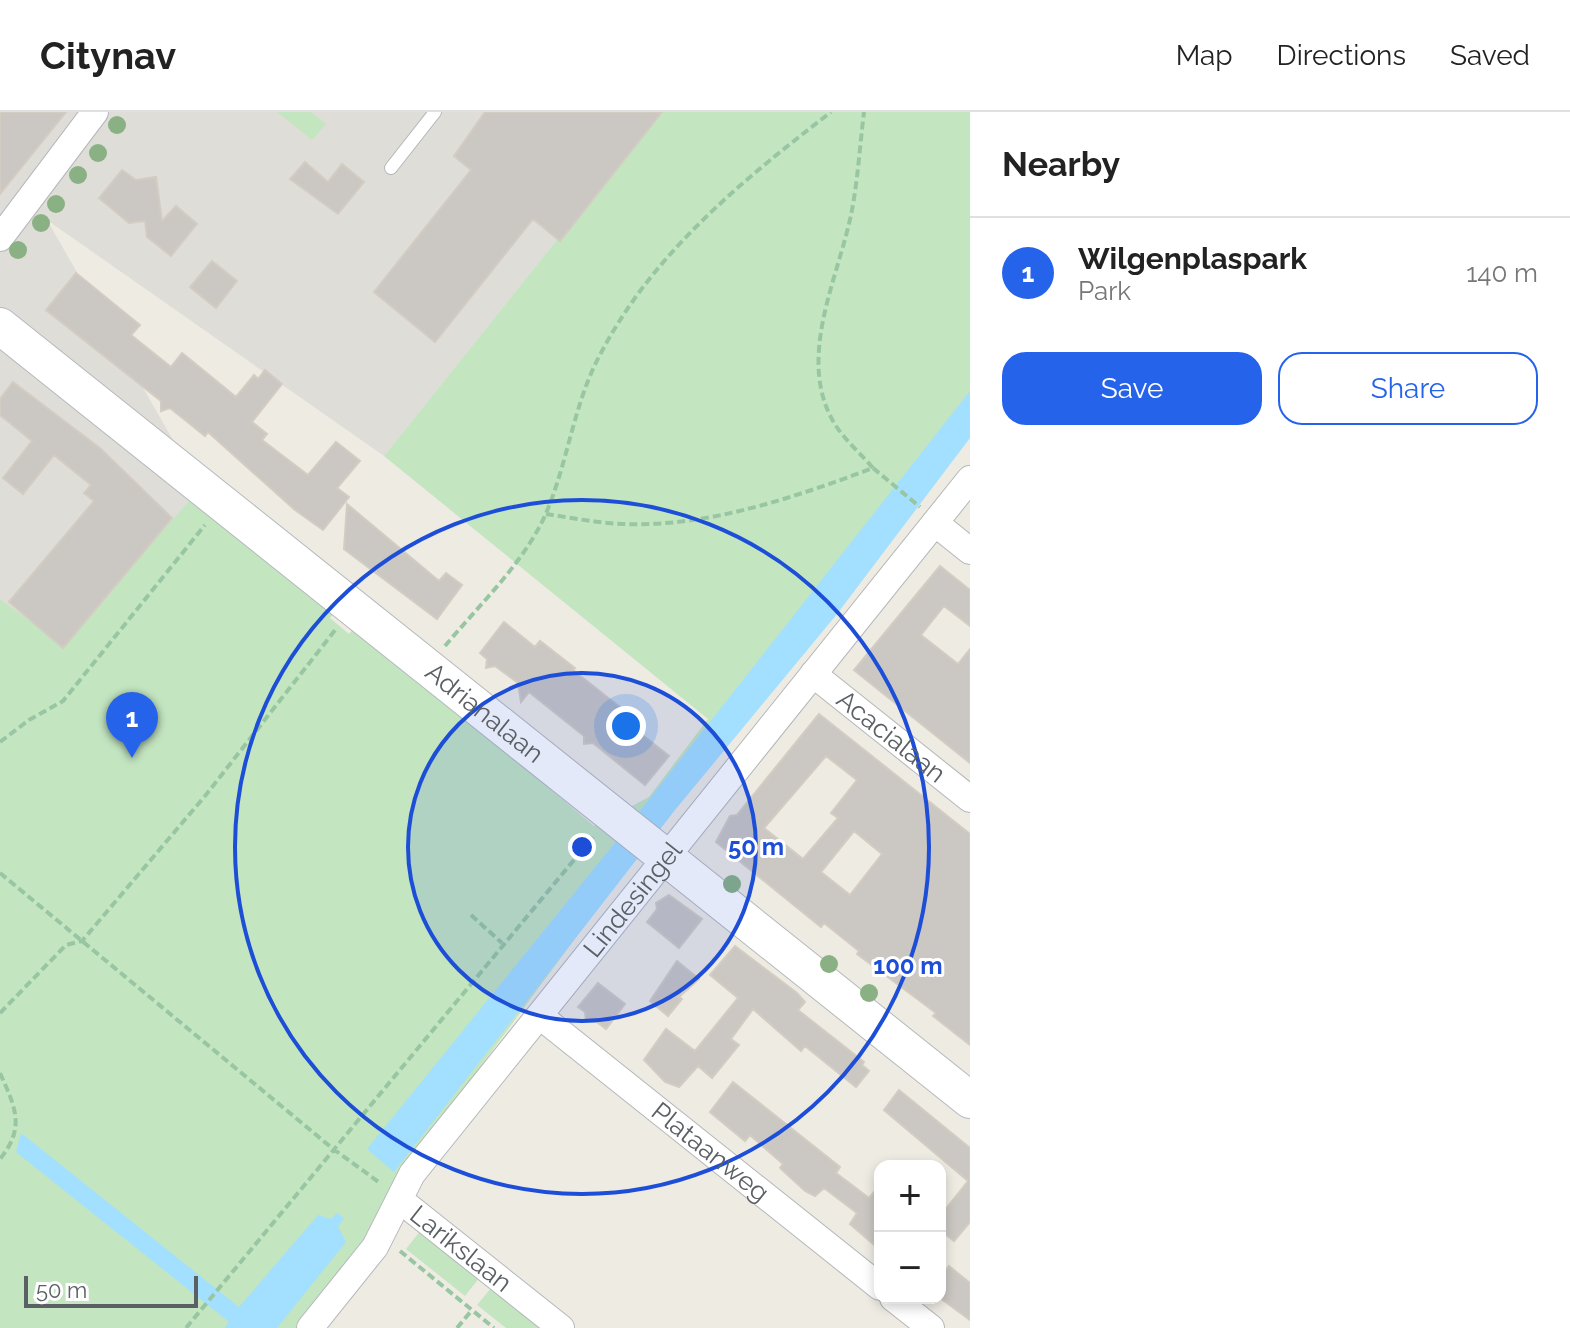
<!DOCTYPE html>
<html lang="en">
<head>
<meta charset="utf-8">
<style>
	:root { --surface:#fff; --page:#f6f6f6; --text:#222; --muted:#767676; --line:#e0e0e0; --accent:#2563eb }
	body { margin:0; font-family:Raleway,sans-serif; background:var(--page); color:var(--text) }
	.controls { position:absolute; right:24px; bottom:24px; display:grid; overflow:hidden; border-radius:16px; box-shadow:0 4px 12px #0003 }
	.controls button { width:72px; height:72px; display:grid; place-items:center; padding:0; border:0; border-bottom:2px solid var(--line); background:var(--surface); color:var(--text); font:40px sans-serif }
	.scale { position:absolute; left:24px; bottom:20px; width:174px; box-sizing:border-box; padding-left:8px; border:4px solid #5b6064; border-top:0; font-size:22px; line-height:28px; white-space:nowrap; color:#5b6064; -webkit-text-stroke:6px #fff; paint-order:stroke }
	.you { position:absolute; left:626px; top:614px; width:28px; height:28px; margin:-20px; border:6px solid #fff; border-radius:50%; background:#1a73e8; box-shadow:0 0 0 12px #1a73e833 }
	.badge { display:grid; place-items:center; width:52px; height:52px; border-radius:50%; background:var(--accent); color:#fff; font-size:26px; font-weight:700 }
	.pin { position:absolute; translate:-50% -66px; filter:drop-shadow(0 2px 4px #0008) }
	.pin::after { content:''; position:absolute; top:42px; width:28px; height:24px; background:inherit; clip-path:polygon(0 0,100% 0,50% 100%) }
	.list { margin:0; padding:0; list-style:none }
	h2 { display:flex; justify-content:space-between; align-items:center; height:104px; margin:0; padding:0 32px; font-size:34px }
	h2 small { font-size:26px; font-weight:400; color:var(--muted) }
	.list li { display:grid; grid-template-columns:52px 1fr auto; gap:24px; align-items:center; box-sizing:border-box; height:112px; padding:0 32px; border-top:2px solid var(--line) }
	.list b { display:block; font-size:30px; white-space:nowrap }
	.list p { margin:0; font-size:26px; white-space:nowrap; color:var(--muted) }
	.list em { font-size:26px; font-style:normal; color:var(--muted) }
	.actions { display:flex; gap:16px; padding:24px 32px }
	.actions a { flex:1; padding:18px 0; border:2px solid var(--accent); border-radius:24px; text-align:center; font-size:28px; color:var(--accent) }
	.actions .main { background:var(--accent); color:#fff }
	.map { position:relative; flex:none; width:970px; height:1216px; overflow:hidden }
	header { display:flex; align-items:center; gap:48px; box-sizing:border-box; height:112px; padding:0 40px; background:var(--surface); border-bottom:2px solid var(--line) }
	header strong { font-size:38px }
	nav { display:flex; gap:44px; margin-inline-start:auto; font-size:28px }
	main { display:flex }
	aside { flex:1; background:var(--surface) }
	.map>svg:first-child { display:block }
	.industrial { fill:#dfddd8 }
	.green { fill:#c3e5c0 }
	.water { fill:#a3dffe }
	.building { fill:#cbc7c2; stroke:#d3ccc2; stroke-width:2; fill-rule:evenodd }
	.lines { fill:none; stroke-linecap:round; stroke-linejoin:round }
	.lane-casing { stroke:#b4b7ba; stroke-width:14 }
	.street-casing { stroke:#b4b7ba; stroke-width:28 }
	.secondary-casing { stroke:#b5b9bd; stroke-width:38 }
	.path { stroke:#99c6a2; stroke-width:4; stroke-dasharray:8 4; stroke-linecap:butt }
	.lane { stroke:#fff; stroke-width:12 }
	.street { stroke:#fff; stroke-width:26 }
	.secondary { stroke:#fff; stroke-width:36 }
	.tree { fill:#8ab183 }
	.ring { fill:none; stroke:#1d4ed8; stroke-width:4 }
	.labels { text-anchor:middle; stroke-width:6; stroke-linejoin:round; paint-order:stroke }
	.street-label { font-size:26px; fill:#5b6064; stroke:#fff }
	.centre { fill:#1d4ed8; stroke:#fff; stroke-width:4 }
	.ring-label { font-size:24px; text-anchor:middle; font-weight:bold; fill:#1d4ed8; stroke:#fff; stroke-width:6; stroke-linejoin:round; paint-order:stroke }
</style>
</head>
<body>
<header>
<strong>Citynav</strong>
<nav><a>Map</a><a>Directions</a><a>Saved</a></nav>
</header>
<main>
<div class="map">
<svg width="970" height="1216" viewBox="0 0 970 1216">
	<rect width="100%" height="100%" fill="#eeebe3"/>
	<path class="industrial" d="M 0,0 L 659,0 L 384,344 L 47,108 L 205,384 L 61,536 L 0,487 Z"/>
	<path class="green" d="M 277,0 L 311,0 L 326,12 L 312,28 Z
		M 659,0 L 970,0 L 970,307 L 817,500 L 397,1067 L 371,1126 L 299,1216 L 0,1216 L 0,487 L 62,533 L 190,388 L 336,498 L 330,506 L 349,522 L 356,514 L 594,714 L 649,685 L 708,607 L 384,344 Z
		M 421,1118 L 480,1165 L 465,1184 L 406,1137 Z
		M 492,1175 L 543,1216 L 506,1216 L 477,1193 Z"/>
	<path class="water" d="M 970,279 L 970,326 L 837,502 L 675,698 L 394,1060 L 367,1037 L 614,732 Z
		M 21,1021 L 239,1195 L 318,1103 L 331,1107 L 337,1101 L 344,1106 L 338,1115 L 346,1130 L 277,1216 L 225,1216 L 229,1210 L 16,1040 Z"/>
	<path class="building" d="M 0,0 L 66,0 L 0,82 Z
		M 485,0 L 662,0 L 560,129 L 533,107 L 435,230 L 374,180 L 471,58 L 454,44 Z
		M 305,50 L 328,70 L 342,52 L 364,70 L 338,102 L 290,67 Z
		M 122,58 L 136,68 L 156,65 L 162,109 L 176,94 L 197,112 L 171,144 L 147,125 L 145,109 L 129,111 L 99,86 Z
		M 212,149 L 237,169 L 216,196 L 190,175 Z
		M 76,161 L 140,213 L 131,223 L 171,255 L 182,241 L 236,285 L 254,263 L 258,267 L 265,258 L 282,272 L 252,310 L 267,322 L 262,328 L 308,363 L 336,330 L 360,349 L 337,376 L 349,385 L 323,418 L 295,398 L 208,320 L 205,324 L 170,296 L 161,299 L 161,289 L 46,198 Z
		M 13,270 L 101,337 L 172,406 L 63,536 L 9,490 L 94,389 L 84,381 L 91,373 L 54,343 L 23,382 L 3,366 L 32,329 L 0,303 L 0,287 Z
		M 347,392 L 439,469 L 446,461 L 462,473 L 437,507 L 344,437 Z
		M 940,454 L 970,478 L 970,514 L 944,494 L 921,523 L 958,552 L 970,537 L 970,651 L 854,558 Z
		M 504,510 L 535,535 L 540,529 L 575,556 L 573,558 L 622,597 L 617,603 L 669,644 L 645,673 L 593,631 L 584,632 L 584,624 L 529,580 L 521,590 L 518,571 L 495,554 L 486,556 L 487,547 L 480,541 Z
		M 819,602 L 970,722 L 970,933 L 933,904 L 936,901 L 857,842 L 859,839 L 824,811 L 821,815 L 716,730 L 730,704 L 737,703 ZM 826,644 L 857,668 L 831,701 L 838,706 L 803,747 L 764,716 ZM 854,719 L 882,742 L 850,783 L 821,760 Z
		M 669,783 L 702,807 L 679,836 L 647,810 L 657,797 L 656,791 Z
		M 735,834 L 797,881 L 805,890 L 798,898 L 864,950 L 862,953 L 869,959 L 856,975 L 805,934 L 801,939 L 753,897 L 731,927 L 739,933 L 712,966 L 698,954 L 679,975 L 665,970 L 644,948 L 666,917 L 695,939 L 738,886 L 710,863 Z
		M 677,849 L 699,867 L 679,885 L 682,887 L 668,904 L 650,889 Z
		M 598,871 L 625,892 L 606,917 L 593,907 L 586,908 L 585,900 L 578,895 Z
		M 733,970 L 840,1055 L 836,1061 L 869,1086 L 880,1073 L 880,1138 L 850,1112 L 857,1101 L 824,1076 L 815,1084 L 805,1079 L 780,1056 L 783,1052 L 750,1023 L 745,1029 L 710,1000 Z
		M 899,978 L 970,1036 L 970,1110 L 954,1129 L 940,1118 L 940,1104 L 968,1069 L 884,998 Z
		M 949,1154 L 970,1171 L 970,1208 L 940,1186 L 940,1166 Z"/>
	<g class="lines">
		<defs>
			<path id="lane" d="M 391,56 L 435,0"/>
			<g id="street">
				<path d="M 0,126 L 95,0"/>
				<path d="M 935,411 L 970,439"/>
				<path id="s1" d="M 813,562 L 970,687"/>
				<path id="s2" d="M 540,904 L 880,1175"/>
				<path id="s3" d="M 400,1088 L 561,1216"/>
				<path d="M 893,1186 L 931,1216"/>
				<path id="s4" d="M 310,1216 L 375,1135 L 412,1062 L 970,367"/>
			</g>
			<g id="secondary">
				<path id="s5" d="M 0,214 L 970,988"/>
			</g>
		</defs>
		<use href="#lane" class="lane-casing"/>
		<use href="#street" class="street-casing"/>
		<use href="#secondary" class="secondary-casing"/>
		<path class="path" d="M 873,356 L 920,395
			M 546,402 C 566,405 587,409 608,411 C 698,419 790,387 873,356 C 861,342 846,329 836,314 C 794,248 839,166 852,98 C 858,66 860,32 864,0
			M 445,534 C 479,493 526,449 547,399 C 569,346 574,289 602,239 C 655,139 743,68 831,0
			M 0,630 L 29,608 L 63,589 L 205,413
			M 0,761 L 332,1036 L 380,1071
			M 471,803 L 502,831
			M 0,901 L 66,833 L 82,829 L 205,684 L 336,517
			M 0,961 C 15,995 26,1015 0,1047
			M 400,1139 L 494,1216
			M 186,1216 L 593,725
			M 457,1216 L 472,1198"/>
		<use href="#lane" class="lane"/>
		<use href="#street" class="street"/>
		<use href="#secondary" class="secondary"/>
	</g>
	<g class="tree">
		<circle cx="117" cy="13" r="9"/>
		<circle cx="98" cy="41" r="9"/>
		<circle cx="78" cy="63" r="9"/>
		<circle cx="56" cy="92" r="9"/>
		<circle cx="41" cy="111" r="9"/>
		<circle cx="18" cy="138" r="9"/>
		<circle cx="732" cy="772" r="9"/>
		<circle cx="829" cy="852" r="9"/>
		<circle cx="869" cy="881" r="9"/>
	</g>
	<circle cx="582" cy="735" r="174" fill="#1d4ed8" fill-opacity=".12"/>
	<g class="ring">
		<circle cx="582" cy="735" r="174"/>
		<circle cx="582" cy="735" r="347"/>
	</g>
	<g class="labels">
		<g class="street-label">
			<text dy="9" stroke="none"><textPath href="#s5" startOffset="620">Adrianalaan</textPath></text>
			<text dy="9" stroke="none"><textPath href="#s1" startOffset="100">Acacialaan</textPath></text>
			<text dy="9" stroke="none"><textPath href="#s4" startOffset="538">Lindesingel</textPath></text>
			<text dy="9" stroke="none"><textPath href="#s2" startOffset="218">Plataanweg</textPath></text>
			<text dy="9" stroke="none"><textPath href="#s3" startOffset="78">Larikslaan</textPath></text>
		</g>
	</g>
	<circle cx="582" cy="735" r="12" class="centre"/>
	<g class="ring-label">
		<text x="756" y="743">50 m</text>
		<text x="908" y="862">100 m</text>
	</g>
</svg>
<div class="controls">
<button>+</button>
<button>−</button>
</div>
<div class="scale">50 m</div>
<div class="you"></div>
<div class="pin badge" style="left:132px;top:646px">1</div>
</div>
<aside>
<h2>Nearby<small></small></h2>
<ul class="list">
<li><span class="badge">1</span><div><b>Wilgenplaspark</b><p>Park</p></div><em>140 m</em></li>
</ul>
<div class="actions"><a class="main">Save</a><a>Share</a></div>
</aside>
</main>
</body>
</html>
